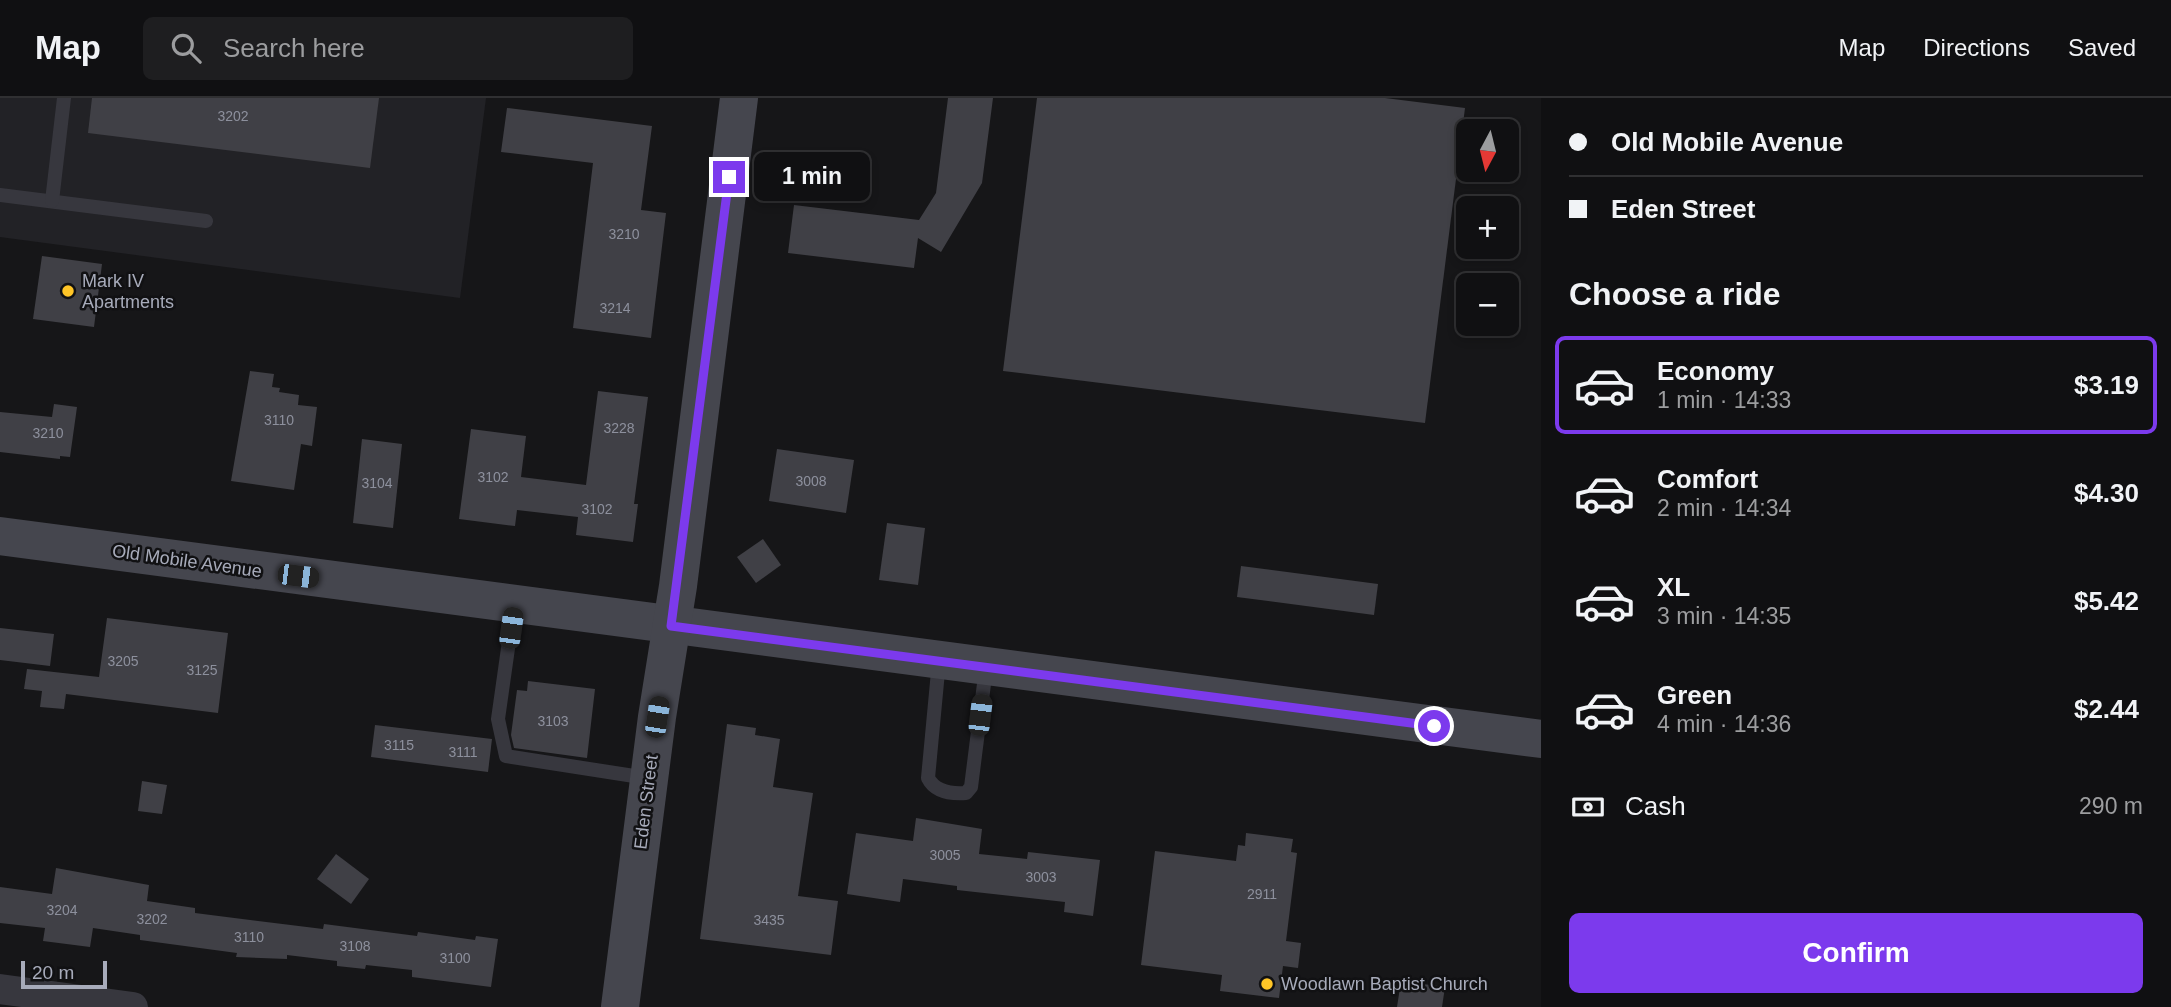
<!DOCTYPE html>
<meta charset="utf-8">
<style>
:root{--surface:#101012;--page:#1e1e20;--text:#f1f3f6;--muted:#9c9d9f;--line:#303032;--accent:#7c3aed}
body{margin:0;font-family:Helvetica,sans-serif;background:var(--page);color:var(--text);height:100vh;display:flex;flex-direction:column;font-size:26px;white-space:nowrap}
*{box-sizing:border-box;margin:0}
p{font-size:23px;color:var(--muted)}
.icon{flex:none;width:38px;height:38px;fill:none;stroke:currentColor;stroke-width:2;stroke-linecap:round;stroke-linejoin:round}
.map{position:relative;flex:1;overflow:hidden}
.details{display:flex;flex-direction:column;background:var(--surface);width:630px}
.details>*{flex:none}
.banner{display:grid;align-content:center;height:154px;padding:0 28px;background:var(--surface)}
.needle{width:46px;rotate:187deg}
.tools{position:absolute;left:1456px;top:21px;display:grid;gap:14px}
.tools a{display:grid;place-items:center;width:63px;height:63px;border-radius:10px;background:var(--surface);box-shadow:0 4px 10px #0003,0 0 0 2px var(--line);font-size:35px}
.scale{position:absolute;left:21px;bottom:18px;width:86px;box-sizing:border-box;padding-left:7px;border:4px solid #a7abba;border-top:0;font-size:19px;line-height:24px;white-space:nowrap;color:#a7abba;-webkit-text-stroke:5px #111113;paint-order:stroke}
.end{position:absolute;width:32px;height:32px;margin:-16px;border:9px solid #7c3aed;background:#fff;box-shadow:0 0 0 4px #fff}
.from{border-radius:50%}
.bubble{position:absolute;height:49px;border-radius:10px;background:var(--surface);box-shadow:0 4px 10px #0003,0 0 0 2px var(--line);font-size:23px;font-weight:700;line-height:49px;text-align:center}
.car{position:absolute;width:21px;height:42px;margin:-21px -10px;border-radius:9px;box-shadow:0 0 5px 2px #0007;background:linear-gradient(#222 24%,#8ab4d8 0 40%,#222 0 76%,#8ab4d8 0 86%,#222 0)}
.banner b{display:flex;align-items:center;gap:24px;height:66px;font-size:26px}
.banner b+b{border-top:2px solid var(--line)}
.banner i{width:18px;height:18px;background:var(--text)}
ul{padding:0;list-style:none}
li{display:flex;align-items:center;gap:21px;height:98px;margin:0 14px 10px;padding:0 14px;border:4px solid transparent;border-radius:10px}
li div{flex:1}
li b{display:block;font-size:26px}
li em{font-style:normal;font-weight:700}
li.selected{border-color:var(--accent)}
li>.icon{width:63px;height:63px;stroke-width:1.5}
h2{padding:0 28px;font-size:32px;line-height:84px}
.pay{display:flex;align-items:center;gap:18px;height:77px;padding:0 28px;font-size:26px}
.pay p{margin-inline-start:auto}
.action{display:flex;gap:14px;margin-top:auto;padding:14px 28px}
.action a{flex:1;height:80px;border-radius:10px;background:var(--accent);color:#fff;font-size:28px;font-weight:700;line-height:80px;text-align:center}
header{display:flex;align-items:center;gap:42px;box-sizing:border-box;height:98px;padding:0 35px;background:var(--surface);border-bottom:2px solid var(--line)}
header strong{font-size:33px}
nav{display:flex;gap:38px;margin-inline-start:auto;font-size:24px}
.search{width:490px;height:63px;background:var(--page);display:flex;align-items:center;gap:18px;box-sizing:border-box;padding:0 24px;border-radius:10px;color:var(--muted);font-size:26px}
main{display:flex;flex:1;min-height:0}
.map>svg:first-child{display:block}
.built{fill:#222226}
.building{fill:#404046}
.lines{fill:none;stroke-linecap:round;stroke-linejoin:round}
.lane{stroke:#37373e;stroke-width:14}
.street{stroke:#37373e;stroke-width:30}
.secondary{stroke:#45464e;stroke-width:38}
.route{stroke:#7c3aed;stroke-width:9}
.poi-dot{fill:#ffc527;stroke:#111113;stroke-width:2.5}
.labels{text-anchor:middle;stroke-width:5;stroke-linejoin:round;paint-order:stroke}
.number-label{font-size:14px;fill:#8d909d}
.poi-label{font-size:18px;fill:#a7abba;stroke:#111113;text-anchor:start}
.street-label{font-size:18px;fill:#a7abba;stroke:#111113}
</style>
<header>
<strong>Map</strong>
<div class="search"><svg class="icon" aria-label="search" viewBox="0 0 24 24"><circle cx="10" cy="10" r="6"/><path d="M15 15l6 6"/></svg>Search here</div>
<nav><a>Map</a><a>Directions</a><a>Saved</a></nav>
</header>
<main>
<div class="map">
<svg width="1541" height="909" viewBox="0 0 1541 909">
<rect width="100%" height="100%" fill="#161618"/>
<polygon class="built" points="0,0 486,0 460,200 0,139"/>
<g class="building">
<polygon points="92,0 379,0 370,70 88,35"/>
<polygon points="948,0 993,0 982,85 941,154 918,140 914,170 788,155 794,107 919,122 936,95"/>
<polygon points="1037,0 1385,0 1465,10 1425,325 1003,273"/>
<polygon points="507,10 652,28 641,112 666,115 651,240 573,230 593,65 501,54"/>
<polygon points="42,158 102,166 94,229 33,221"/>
<polygon points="250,273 274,276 272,289 280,290 279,294 299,297 298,307 317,309 312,348 301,346 294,392 231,383"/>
<polygon points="598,293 648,299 634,406 638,406 633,444 576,437 578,419 517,412 515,428 459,421 471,331 526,338 521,379 586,387"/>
<polygon points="54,306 77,309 70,359 60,358 60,361 0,354 0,314 52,319"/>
<polygon points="362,341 402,346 393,430 353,425"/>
<polygon points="777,351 854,362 846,415 769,403"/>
<polygon points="887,425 925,430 918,487 879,482"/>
<polygon points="763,441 781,467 756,485 737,459"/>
<polygon points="1241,468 1378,486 1374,517 1237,499"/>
<polygon points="107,520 228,535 218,615 66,596 64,611 40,609 42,593 24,591 27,571 99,579"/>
<polygon points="0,530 54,536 50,568 0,562"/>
<polygon points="528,583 595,591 587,660 514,650 511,637 517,592 527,593"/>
<polygon points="727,626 756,630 755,637 780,641 773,689 813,695 798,798 838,803 831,857 700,841"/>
<polygon points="375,627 492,641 488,674 371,659"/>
<polygon points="142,683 167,687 162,716 138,713"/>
<polygon points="916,720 982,731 979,756 1027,761 1028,754 1100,762 1093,818 1064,814 1065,804 957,792 957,788 903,781 900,804 847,796 856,735 913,743"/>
<polygon points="1246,735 1293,741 1291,754 1297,755 1286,843 1301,845 1298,870 1283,868 1279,900 1220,893 1222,877 1141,867 1155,753 1236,763 1238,747 1245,748"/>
<polygon points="336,756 369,781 351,806 317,781"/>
<polygon points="56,770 149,787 147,803 195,810 195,815 323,831 324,826 417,838 418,834 475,842 476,838 498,841 491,889 412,879 412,872 366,867 365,871 337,868 337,863 287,857 287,861 236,859 237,855 140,842 140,837 93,830 90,849 43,843 45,830 0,825 0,789 52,796"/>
<polygon points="1401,883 1445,889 1442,909 1397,909"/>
</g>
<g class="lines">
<g class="lane">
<polyline points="0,97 206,123"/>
<polyline points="52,103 64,0"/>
<polyline points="514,508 498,621 506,658 647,680"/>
<path d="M 939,563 L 928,680 C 935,694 951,696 966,695 L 971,689 L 986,570"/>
</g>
<polyline class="street" points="0,891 133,909"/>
<g class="secondary">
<polyline points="0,438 1541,641"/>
<polyline points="620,909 657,619 678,488 739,0"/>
</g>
</g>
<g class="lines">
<polyline class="route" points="729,79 671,528 1434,628"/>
</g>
<g class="poi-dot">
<circle cx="68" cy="193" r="7"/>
<circle cx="1267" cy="886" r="7"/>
</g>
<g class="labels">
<g class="number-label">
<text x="233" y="23">3202</text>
<text x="624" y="141">3210</text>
<text x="615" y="215">3214</text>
<text x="279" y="327">3110</text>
<text x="619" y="335">3228</text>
<text x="48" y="340">3210</text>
<text x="493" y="384">3102</text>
<text x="811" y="388">3008</text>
<text x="377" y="390">3104</text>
<text x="597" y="416">3102</text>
<text x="123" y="568">3205</text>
<text x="202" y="577">3125</text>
<text x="553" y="628">3103</text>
<text x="399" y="652">3115</text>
<text x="463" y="659">3111</text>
<text x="945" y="762">3005</text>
<text x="1041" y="784">3003</text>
<text x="1262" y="801">2911</text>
<text x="62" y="817">3204</text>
<text x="152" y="826">3202</text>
<text x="769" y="827">3435</text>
<text x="249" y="844">3110</text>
<text x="355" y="853">3108</text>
<text x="455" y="865">3100</text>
</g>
<g class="poi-label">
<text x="82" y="189">Mark IV<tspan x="82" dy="21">Apartments</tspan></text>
<text x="1281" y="892">Woodlawn Baptist Church</text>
</g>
<g class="street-label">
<text transform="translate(187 463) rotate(8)" y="6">Old Mobile Avenue</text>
<text transform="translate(646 704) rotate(-83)" y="6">Eden Street</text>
</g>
</g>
</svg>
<div class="tools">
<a><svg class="needle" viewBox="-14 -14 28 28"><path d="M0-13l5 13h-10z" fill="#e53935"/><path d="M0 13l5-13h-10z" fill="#9c9d9f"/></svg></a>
<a>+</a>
<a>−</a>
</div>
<div class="scale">20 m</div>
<i class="end from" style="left:1434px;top:628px"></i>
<i class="end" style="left:729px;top:79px"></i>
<div class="bubble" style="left:754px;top:54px;width:116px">1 min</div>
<i class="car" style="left:298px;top:478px;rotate:97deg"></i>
<i class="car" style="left:511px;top:530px;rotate:8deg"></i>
<i class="car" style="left:980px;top:617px;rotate:7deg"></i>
<i class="car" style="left:657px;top:619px;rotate:9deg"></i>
</div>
<section class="details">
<div class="banner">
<b><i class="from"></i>Old Mobile Avenue</b>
<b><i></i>Eden Street</b>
</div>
<h2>Choose a ride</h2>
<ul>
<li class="selected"><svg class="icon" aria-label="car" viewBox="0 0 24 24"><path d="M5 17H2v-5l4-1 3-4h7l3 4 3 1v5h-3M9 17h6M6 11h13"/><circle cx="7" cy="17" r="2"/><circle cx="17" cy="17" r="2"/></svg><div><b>Economy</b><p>1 min · 14:33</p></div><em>$3.19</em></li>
<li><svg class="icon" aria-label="car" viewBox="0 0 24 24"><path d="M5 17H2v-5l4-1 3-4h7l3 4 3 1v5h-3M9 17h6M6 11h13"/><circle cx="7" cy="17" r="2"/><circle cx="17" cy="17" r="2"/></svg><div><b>Comfort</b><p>2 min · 14:34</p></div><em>$4.30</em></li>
<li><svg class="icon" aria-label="car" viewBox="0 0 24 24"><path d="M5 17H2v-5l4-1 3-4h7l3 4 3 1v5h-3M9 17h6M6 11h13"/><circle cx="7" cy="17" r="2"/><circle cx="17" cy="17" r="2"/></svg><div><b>XL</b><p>3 min · 14:35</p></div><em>$5.42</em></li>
<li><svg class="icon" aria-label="car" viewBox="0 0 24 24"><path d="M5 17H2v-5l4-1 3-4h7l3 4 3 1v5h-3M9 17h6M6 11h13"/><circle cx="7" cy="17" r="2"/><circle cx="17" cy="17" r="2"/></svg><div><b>Green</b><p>4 min · 14:36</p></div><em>$2.44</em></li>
</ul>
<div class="pay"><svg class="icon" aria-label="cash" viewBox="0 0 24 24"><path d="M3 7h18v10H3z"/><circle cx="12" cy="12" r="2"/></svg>Cash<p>290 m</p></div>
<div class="action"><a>Confirm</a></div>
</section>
</main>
